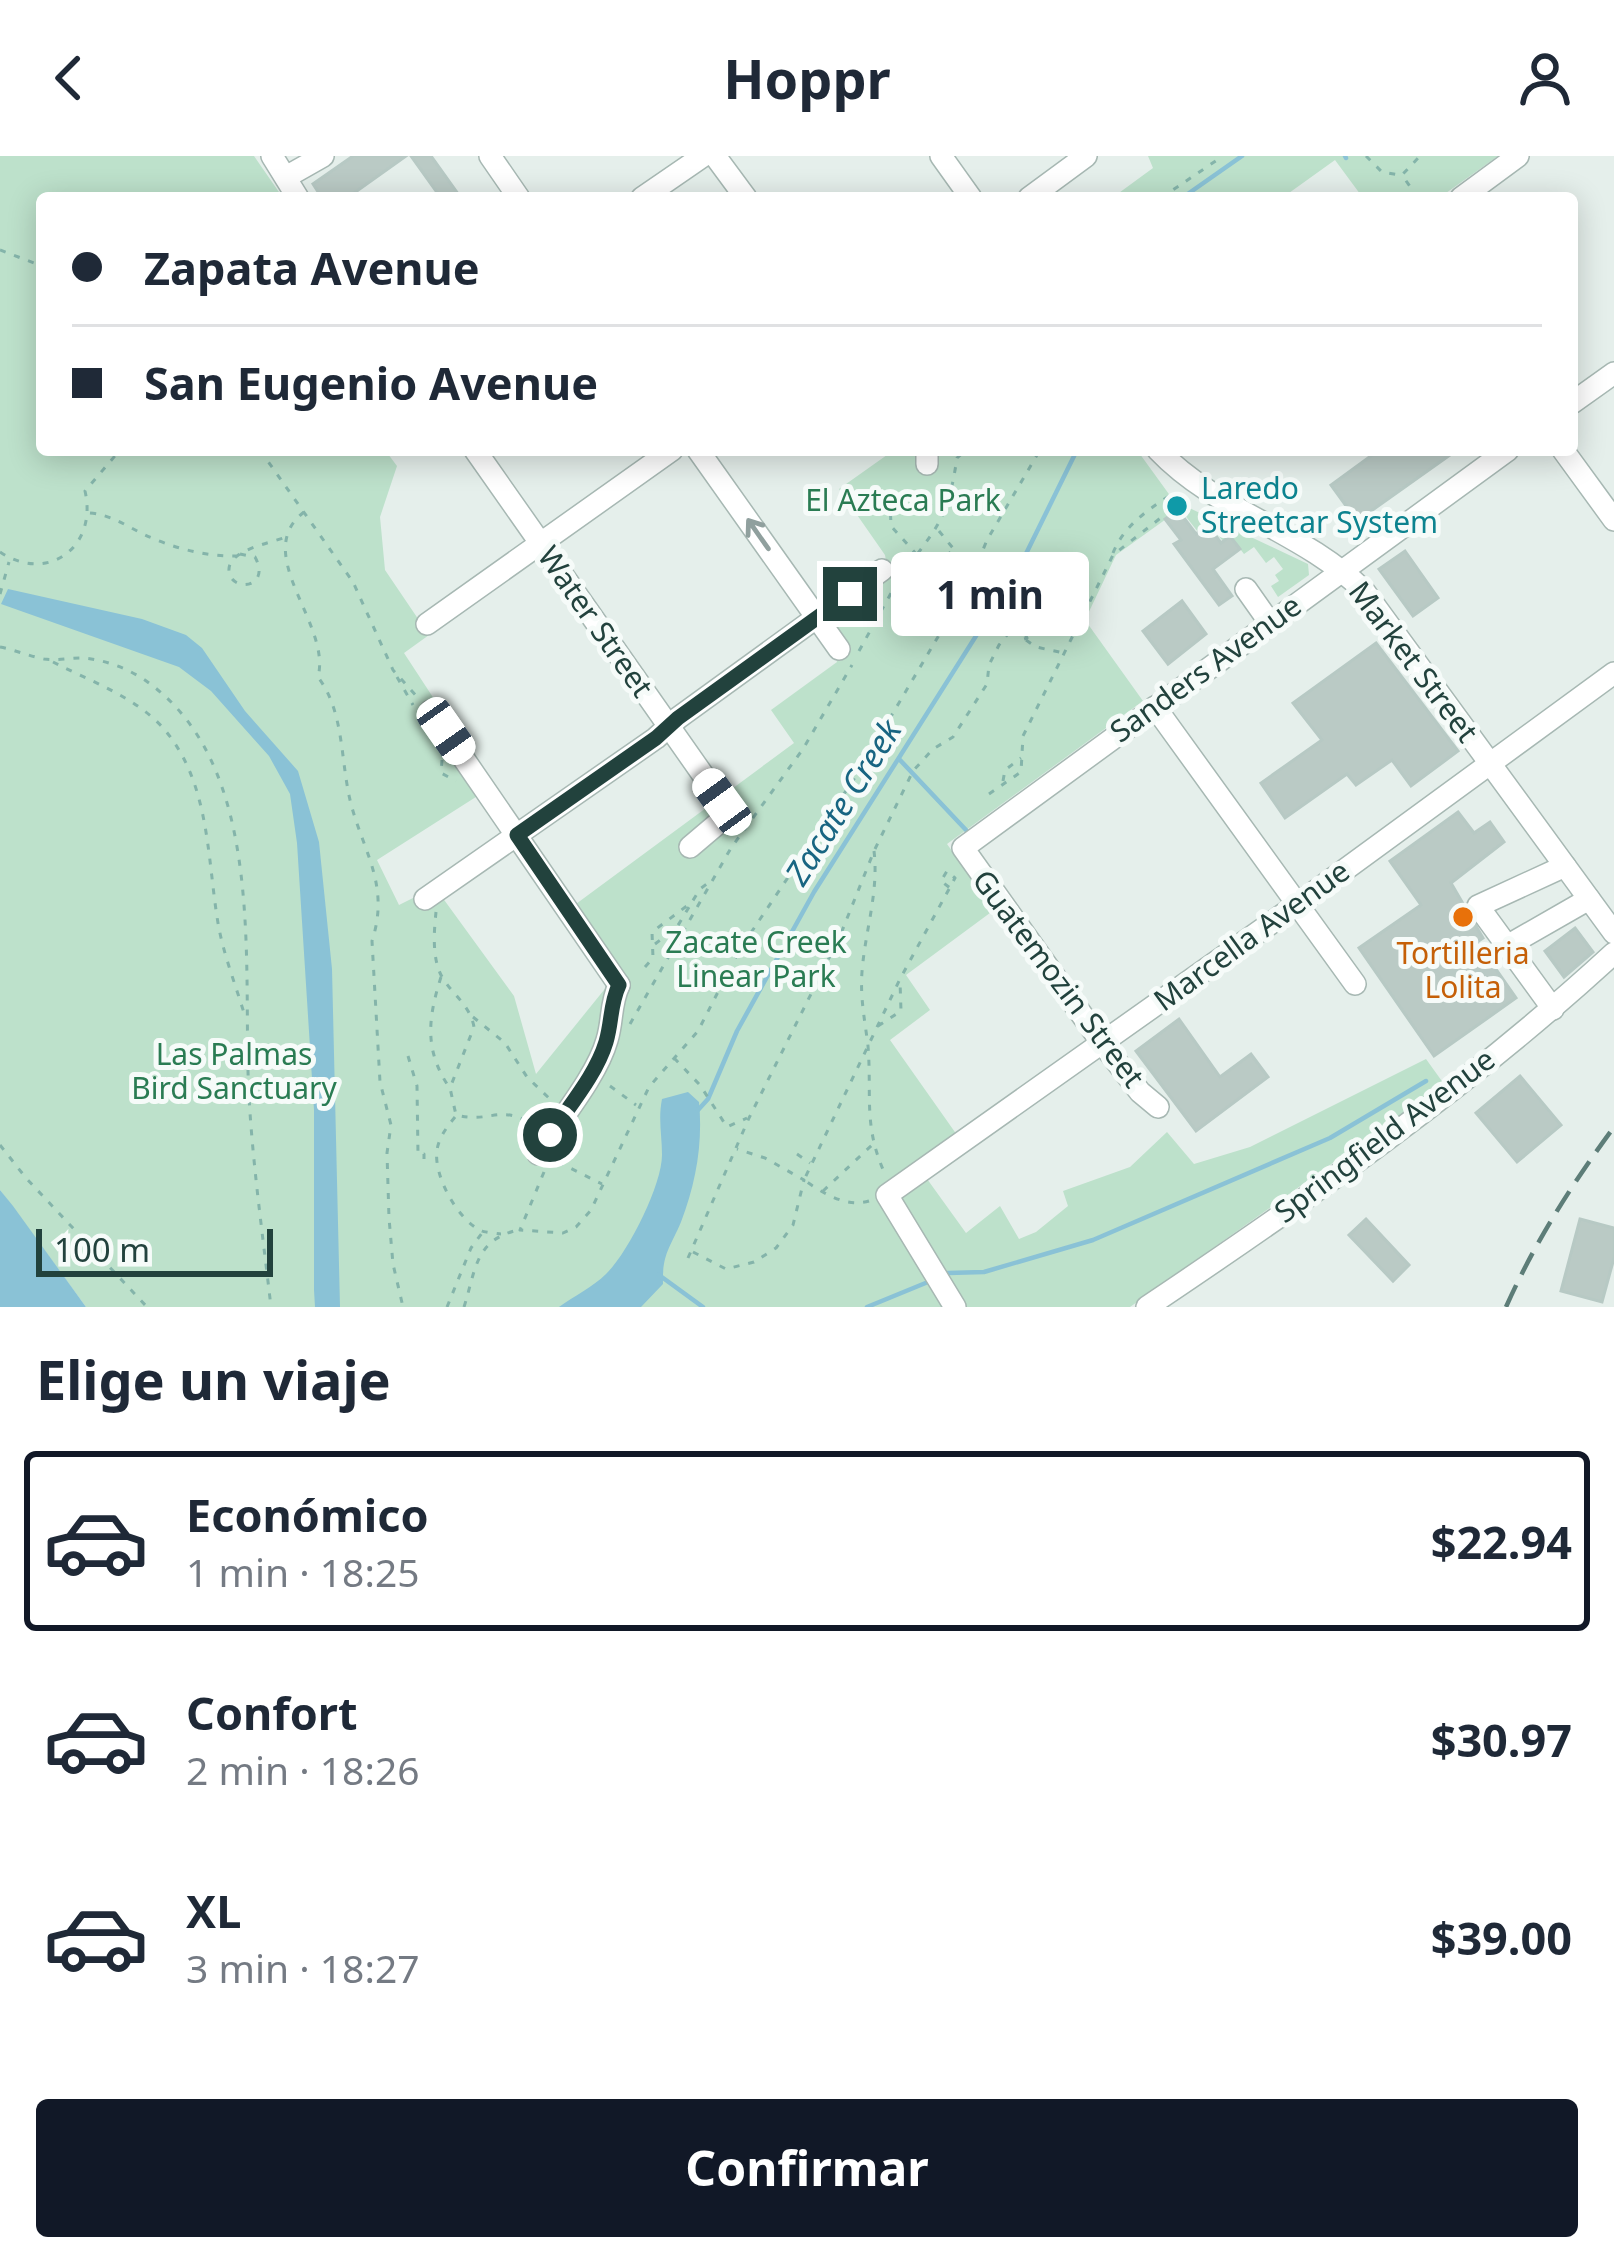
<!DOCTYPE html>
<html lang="es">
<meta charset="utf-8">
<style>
:root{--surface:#fff;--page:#f2f2f3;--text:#1f2937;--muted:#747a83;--line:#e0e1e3;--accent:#111827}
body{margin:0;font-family:"Noto Sans",sans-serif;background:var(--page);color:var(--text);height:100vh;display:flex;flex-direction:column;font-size:45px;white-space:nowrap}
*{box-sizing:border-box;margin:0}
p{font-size:39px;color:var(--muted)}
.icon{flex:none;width:66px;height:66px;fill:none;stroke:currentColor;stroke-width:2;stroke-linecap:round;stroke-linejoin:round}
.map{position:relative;height:1151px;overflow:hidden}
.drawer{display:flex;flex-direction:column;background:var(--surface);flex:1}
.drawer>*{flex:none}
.banner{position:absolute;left:36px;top:36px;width:1542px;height:264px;border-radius:12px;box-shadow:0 6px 30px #0003;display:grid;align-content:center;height:264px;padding:0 36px;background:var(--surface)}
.scale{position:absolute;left:36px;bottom:30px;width:237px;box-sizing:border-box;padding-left:12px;border:6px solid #22423d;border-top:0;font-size:33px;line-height:42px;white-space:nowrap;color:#22423d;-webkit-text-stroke:9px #f6fbf9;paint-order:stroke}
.end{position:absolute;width:54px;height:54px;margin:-27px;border:15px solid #22423d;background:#fff;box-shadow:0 0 0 6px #fff}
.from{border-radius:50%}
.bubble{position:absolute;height:84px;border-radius:12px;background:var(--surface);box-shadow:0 6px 30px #0003;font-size:39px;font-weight:700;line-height:84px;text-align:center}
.car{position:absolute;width:36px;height:72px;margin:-36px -18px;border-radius:15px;box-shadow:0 0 9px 3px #0007;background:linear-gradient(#fff 24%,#345 0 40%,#fff 0 76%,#345 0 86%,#fff 0)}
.banner b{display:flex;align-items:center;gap:42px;height:114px;font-size:45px}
.banner b+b{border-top:3px solid var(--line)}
.banner i{width:30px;height:30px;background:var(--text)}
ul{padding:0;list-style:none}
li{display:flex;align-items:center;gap:36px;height:180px;margin:0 24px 18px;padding:0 12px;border:6px solid transparent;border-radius:12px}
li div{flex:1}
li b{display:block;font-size:45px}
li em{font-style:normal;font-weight:700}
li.on{border-color:var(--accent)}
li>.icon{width:108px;height:108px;stroke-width:1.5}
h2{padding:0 36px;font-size:54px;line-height:144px}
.cta{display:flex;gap:24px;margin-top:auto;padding:24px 36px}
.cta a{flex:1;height:138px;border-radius:12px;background:var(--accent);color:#fff;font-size:48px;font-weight:700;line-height:138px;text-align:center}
header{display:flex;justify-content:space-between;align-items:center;height:156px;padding:0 36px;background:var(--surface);font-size:54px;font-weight:700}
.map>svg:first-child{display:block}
.green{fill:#bde1cb}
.water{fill:#8ac2d6}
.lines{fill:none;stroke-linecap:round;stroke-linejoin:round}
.stream{stroke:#8ac2d6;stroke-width:4.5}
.building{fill:#bacac5;stroke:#b7c9c4;stroke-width:3}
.minor-casing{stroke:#a7b8b3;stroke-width:24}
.path{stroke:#84b4aa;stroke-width:3;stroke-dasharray:6 9;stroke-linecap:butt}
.minor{stroke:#fff;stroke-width:21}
.rail{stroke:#5d7d78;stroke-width:4.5;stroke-dasharray:24 12;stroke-linecap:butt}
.oneway{stroke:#90a09e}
.route{stroke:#22423d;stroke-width:15}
.culture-dot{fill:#0f9aa8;stroke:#f6fbf9;stroke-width:4.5}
.food-dot{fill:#e8710a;stroke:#f6fbf9;stroke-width:4.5}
.labels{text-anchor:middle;stroke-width:10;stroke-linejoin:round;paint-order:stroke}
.culture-label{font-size:30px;fill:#0d838f;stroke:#f6fbf9;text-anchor:start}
.park-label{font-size:30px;fill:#2a7c53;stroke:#f6fbf9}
.street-label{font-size:30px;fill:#22423d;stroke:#f6fbf9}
.food-label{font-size:30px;fill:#c56008;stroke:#f6fbf9}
.water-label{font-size:33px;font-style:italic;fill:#186582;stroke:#f6fbf9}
</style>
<header><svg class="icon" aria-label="back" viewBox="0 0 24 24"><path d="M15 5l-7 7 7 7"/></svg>Hoppr<svg class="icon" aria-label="person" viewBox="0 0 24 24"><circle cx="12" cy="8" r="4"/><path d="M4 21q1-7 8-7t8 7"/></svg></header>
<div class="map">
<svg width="1614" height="1151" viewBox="0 0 1614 1151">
<rect width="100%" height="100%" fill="#e5efeb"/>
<g class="green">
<polygon points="0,0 254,0 281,39 277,42 42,42 42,294 385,294 397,310 380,361 385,414 429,479 404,497 438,549 479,639 377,704 399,749 417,740 442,741 514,840 536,918 608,829 561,759 794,587 771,554 837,506 825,464 888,416 885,399 839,333 894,294 1137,294 1179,352 1183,349 1308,408 1309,419 1278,441 1271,430 1279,425 1275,419 1283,413 1274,401 1266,407 1254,391 1244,398 1230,380 1223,385 1208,369 1198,376 1180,353 1116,399 1085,464 1143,545 947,688 994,754 906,819 930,854 890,884 957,979 917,1009 966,1077 1000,1050 1019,1083 1036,1076 1068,1050 1063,1035 1130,1011 1167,976 1194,1008 1250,991 1426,903 1444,928 1130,1151 86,1151 0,1034"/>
<polygon points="1148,0 1498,0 1439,42 1363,42 1335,4 1282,42 1112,42 1153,12"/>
</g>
<g class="water">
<polygon points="8,433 142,463 186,479 202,492 245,555 298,615 319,686 332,813 340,1151 315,1151 314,1134 314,954 297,687 290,638 269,600 211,535 179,511 1,448"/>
<path d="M 688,936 L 699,946 C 703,987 696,1027 681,1066 C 670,1092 662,1098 663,1128 L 641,1151 L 559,1151 C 574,1140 593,1131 606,1118 C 628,1097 662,1029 662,999 C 662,979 658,963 662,943 Z"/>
<polygon points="0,1034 13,1050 86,1151 0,1151"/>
</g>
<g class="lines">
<g class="stream">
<polyline points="1345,0 1346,2"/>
<polyline points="1182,42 1242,0"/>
<polyline points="900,604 966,674"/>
<polyline points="698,954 708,943 737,875 814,736 1019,412 1077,294"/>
<polyline points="948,1117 984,1116 1093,1084 1330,982 1426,925"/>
<polyline points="659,1119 703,1151"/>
<polyline points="867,1151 928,1126"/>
</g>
</g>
<g class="building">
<polygon points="353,0 406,0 347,42 322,42 313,28"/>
<polygon points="411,0 431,0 461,42 441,42"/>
<polygon points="1379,294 1457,294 1357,365 1331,329"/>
<polygon points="1178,354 1196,378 1208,369 1221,387 1230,380 1240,393 1213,413 1232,440 1219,449 1174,388 1181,384 1165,363"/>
<polygon points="1405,395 1438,442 1413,460 1379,413"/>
<polygon points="1182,445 1206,478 1168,508 1143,475"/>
<polygon points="1376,487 1458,595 1411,630 1392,604 1356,629 1347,618 1285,662 1261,627 1322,584 1293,547"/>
<polygon points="1458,656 1474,677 1490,666 1504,686 1451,727 1483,782 1477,786 1516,842 1434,900 1359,792 1421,749 1390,705"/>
<polygon points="1575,772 1593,796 1564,821 1545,795"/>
<polygon points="1179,863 1220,921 1251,898 1268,921 1196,975 1136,895"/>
<polygon points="1520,920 1561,969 1517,1006 1476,957"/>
<polygon points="1366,1063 1409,1109 1393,1125 1349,1079"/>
<polygon points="1580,1063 1614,1072 1614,1102 1602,1146 1561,1135"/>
</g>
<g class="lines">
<g class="minor-casing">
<g id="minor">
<polyline points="272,0 298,42"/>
<polyline points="490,0 519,42"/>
<polyline points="715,0 746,42"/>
<polyline points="941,0 971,42"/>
<polyline points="286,21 323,0"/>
<polyline points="642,42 703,0"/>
<polyline points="1029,42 1086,0"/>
<polyline points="1461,42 1518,0"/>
<polyline points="1572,247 1614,217"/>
<polyline points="475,294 722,646 723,663 690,691"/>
<polyline points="698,294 839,493"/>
<path d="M 1158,294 C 1217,356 1304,375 1364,435 L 1614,777"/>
<polyline points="1563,294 1614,364"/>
<polyline points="927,308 927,294"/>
<polyline points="1246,433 1270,467"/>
<polyline points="427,468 672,294"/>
<polyline points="1155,551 1355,828"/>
<polyline points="431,555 619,829"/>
<polyline points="425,743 656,582 678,562 882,414"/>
<polyline points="1507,790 1589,743"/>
<polyline points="1553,853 1478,750 1565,710"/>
<polyline points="1158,951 1140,936 1102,887 963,692 1508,294"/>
<path d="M 538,998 C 559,965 597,920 607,884 C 613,865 610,848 619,829"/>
<polyline points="955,1151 887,1039 1298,748 1614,517"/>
<path d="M 1147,1151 C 1308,1043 1471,929 1614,797"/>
</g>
</g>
<g class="path">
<polyline points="1366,0 1382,16 1399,19"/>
<polyline points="1161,42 1223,0"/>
<polyline points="1418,42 1402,19 1420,0"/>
<polyline points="0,94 42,110"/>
<polyline points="260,294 353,426 393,514 420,544"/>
<path d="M 304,356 C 250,398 332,468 318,521 C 345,557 340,605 351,648 C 364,697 390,730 372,785 L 380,926 L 391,969 L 387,997 L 389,1062 L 393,1108 L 403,1151"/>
<path d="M 90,357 C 111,359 125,369 143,378 C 170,391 206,401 236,400"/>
<polyline points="939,375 974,418"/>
<path d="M 0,396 C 48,428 98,391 85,335 L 120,294"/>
<path d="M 1113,397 C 1124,370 1145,356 1169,340 L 1172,344"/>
<path d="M 240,398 L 255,401 C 272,432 231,437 229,415 C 227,394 271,387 286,381"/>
<polyline points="917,399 891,370 890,346 897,339 911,337 944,357"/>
<polyline points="907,415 957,440"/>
<path d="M 900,422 C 937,369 947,368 957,302 L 966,294"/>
<polyline points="928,424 952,394"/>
<polyline points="969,431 1023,474 1027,482 1024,483"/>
<polyline points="948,436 967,412"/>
<polyline points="0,438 9,406"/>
<polyline points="997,470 1008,480"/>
<polyline points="1026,484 1036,491 1064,497"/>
<path d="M 0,491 C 15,494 29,500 44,503 C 56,505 69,502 81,502 C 104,503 130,513 149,527 C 268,614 242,812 249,941 C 253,1011 263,1081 271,1151"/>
<polyline points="859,495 895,430"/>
<path d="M 53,506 C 90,525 136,541 164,573 C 210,627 207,701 218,767 C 223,797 235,827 244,857"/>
<polyline points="397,521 413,549"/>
<polyline points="442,604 441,617 456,625"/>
<polyline points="1003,625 1005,614 1021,602"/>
<polyline points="989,638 1021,616 1023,580 1113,399 1176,350 1174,347 1178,343"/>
<path d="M 874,695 C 879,736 865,775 862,816 C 860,842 865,865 868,890 C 872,940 863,970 885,1018"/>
<path d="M 436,756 C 434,775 432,801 441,819 C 451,838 470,848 474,871 L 450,932 L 456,959 C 491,968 499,947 534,969"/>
<polyline points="655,788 677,771 689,751"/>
<polyline points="645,811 653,802 652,776 692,746 700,733 712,724"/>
<path d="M 441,821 C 428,862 424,894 449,931"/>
<polyline points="473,861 505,887 527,921 552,945"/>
<polyline points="630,868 731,692 803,593 852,509"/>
<polyline points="878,870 901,855 900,825"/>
<polyline points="408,900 417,930 418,998 424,998 424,1003"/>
<polyline points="674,902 700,929 727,971 747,962"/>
<polyline points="610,930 636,949"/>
<path d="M 455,961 C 447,971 439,981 437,994 C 433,1019 458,1065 482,1075 C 484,1076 499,1078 501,1078"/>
<polyline points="0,989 26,1022 147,1151"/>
<polyline points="797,998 810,1007"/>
<polyline points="558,1006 602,1028"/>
<polyline points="544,1016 520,1074 563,1077 576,1071 591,1054 649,931 698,875 740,793 854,623 968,430 987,384 1040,294"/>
<polyline points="823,1035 872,989"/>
<path d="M 869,1045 C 846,1052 823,1037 804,1024 L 900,823 L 955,722 L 947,715 L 941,725 L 950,732"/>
<polyline points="693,1096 726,1113 754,1106 776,1092 793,1069 804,1024 765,1002 737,993"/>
<polyline points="688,1102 749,962 840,780 874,695 913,615 933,593 953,581 987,528 989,509 999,489 1016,468"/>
<polyline points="447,1151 471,1092 482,1077"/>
<path d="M 464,1151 C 476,1113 475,1084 518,1074"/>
</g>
<use href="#minor" class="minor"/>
<path class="rail" d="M 1506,1151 C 1535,1086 1572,1028 1614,971"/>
</g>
<defs><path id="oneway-shaft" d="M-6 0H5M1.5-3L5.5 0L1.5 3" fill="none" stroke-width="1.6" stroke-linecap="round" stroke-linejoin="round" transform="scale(3)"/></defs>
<use class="oneway" href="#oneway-shaft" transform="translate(758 378) rotate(-125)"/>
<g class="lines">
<path class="route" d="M 550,979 C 569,950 596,919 606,886 C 612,866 610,848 619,829 L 517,679 L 656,582 L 678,562 L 850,438"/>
</g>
<circle class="culture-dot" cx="1177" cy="350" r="12"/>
<circle class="food-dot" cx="1463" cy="761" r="12"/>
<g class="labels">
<g class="culture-label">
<text x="1201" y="343">Laredo<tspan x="1201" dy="34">Streetcar System</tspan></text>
</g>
<g class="park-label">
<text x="903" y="355">El Azteca Park</text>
<text x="756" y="797">Zacate Creek<tspan x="756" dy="34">Linear Park</tspan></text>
<text x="234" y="909">Las Palmas<tspan x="234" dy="34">Bird Sanctuary</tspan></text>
</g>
<g class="street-label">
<text transform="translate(595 466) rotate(55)" y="10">Water Street</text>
<text transform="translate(1413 506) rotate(53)" y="10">Market Street</text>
<text transform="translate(1206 513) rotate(-36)" y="10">Sanders Avenue</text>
<text transform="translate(1252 780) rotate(-36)" y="10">Marcella Avenue</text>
<text transform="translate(1058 823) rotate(53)" y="10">Guatemozin Street</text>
<text transform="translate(1385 980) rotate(-37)" y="10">Springfield Avenue</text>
</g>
<g class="food-label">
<text x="1463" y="808">Tortilleria<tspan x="1463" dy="34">Lolita</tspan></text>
</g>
<g class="water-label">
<text transform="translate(843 646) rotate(-58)" y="12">Zacate Creek</text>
</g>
</g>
</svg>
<div class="scale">100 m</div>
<i class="end from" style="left:550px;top:979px"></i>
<i class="end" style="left:850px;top:438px"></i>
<div class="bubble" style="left:891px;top:396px;width:198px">1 min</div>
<i class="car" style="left:446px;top:575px;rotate:145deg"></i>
<i class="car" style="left:722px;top:646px;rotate:324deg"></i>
<div class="banner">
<b><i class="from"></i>Zapata Avenue</b>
<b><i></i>San Eugenio Avenue</b>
</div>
</div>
<section class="drawer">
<h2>Elige un viaje</h2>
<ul>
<li class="on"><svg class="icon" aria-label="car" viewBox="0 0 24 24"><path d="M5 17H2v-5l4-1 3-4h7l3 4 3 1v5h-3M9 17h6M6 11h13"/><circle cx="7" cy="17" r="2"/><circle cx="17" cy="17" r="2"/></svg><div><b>Económico</b><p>1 min · 18:25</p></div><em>$22.94</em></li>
<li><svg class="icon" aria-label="car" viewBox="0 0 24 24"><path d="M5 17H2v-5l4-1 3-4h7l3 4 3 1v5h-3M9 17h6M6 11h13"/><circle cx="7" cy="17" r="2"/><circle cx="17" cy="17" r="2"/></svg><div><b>Confort</b><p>2 min · 18:26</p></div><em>$30.97</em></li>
<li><svg class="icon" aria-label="car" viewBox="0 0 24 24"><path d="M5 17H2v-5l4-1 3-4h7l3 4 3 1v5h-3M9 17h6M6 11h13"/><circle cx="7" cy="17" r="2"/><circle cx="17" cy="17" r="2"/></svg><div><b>XL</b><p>3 min · 18:27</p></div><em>$39.00</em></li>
</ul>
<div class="cta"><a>Confirmar</a></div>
</section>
